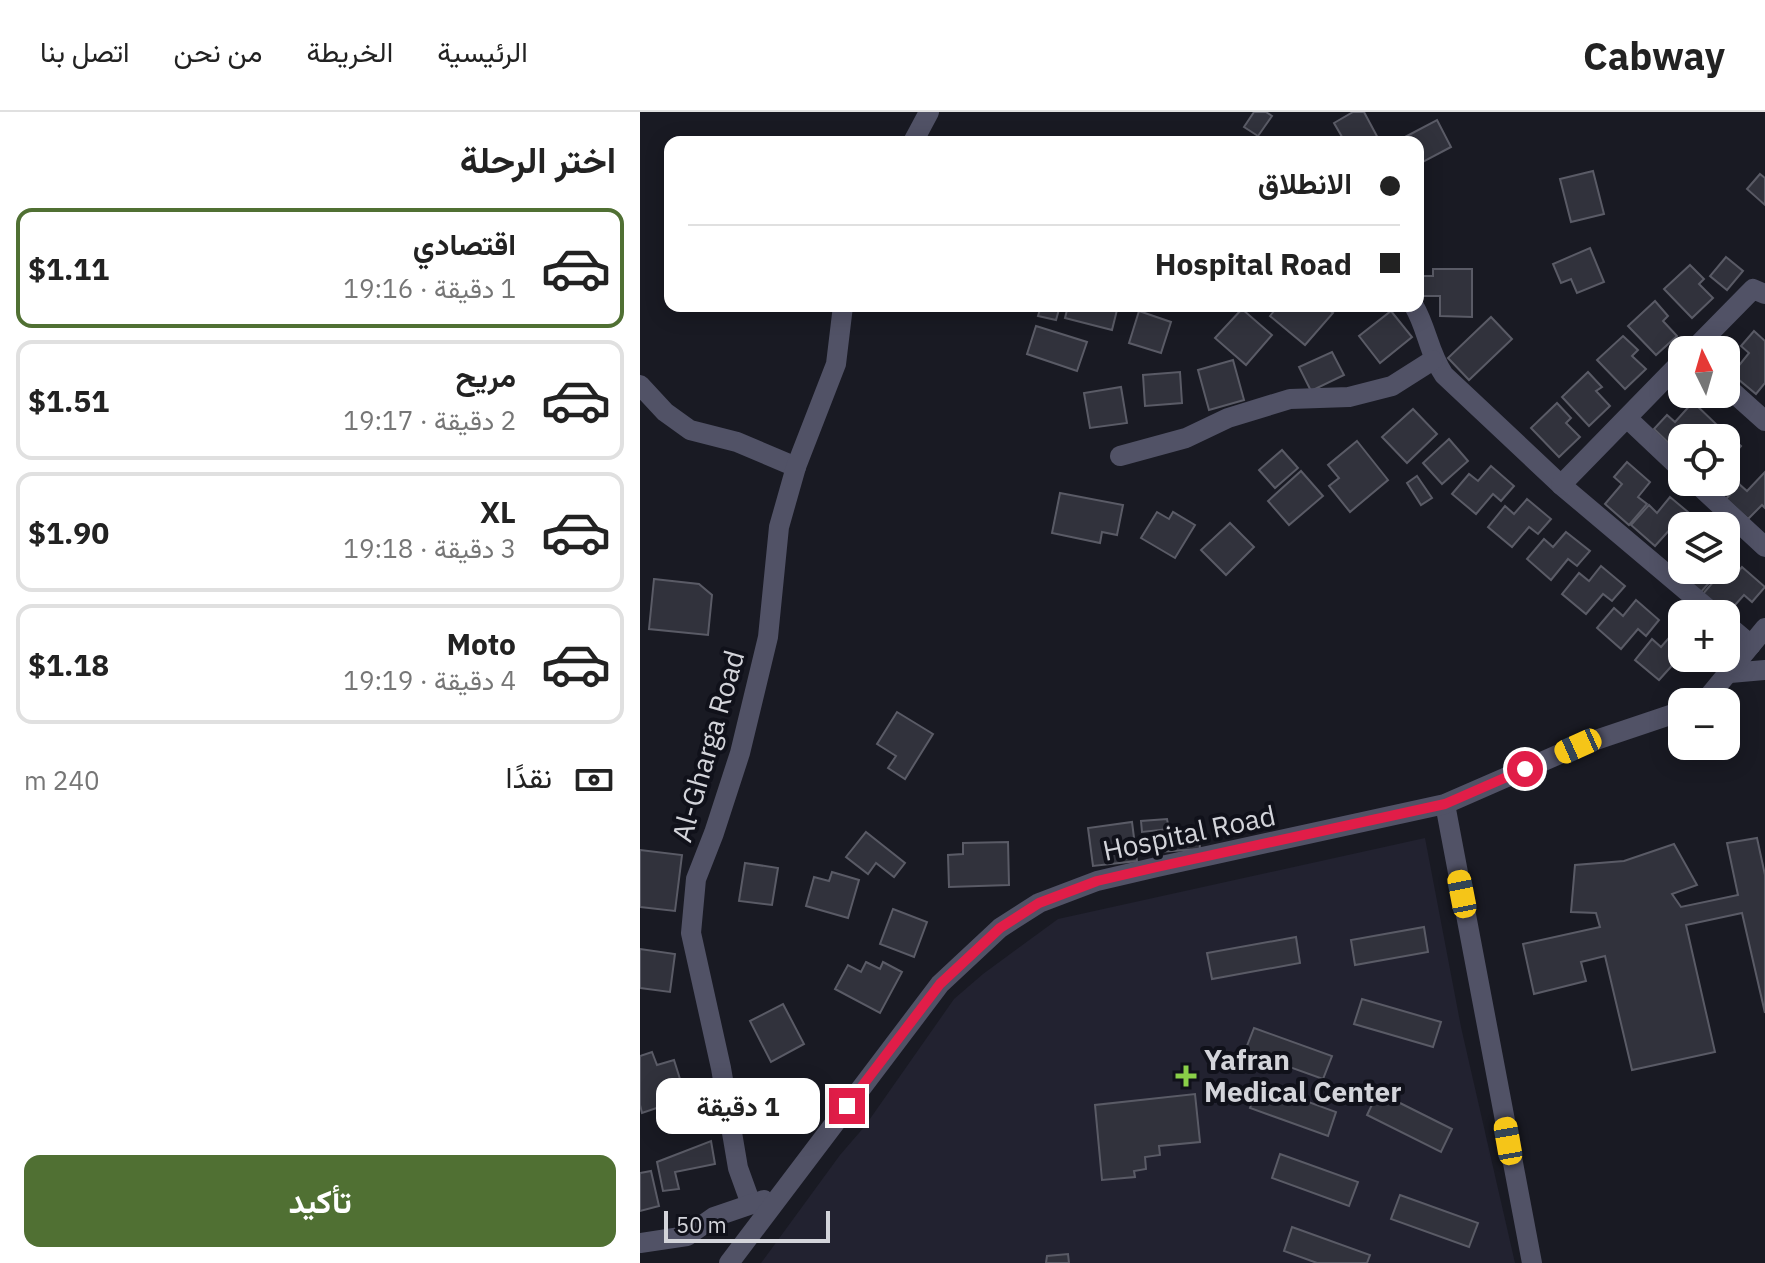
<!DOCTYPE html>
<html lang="ar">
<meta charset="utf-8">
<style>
:root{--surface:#fff;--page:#f2f2f2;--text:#222;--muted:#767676;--line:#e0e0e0;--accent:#507033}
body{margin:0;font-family:"IBM Plex Sans",Vazirmatn,sans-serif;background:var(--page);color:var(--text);direction:rtl;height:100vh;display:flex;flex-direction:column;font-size:30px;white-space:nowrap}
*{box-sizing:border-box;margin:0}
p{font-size:26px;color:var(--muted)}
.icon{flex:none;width:44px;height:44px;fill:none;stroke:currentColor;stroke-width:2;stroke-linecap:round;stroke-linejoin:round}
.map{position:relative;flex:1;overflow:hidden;direction:ltr}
.drawer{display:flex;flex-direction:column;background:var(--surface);width:640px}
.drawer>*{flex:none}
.top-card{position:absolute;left:24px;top:24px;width:760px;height:176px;border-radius:16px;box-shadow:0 4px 20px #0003;direction:rtl;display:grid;align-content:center;height:176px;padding:0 24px;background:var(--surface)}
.needle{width:52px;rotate:355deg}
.tools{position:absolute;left:1028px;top:224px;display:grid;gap:16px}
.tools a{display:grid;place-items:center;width:72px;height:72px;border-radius:16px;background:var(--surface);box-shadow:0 4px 20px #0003;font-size:40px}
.scale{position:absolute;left:24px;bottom:20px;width:166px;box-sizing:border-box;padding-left:8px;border:4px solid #d3d4da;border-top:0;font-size:22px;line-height:28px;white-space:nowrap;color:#d3d4da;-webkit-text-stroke:6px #10111a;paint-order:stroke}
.end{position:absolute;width:36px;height:36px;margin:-18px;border:10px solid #e11d48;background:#fff;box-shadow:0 0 0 4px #fff}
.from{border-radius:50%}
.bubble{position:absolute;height:56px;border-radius:16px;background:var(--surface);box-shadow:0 4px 20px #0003;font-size:26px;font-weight:700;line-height:56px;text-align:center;direction:rtl}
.car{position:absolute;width:24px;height:48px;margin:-24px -12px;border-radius:10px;box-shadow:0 0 6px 2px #0007;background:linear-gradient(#f5c518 24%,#345 0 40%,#f5c518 0 76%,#345 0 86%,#f5c518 0)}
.top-card b{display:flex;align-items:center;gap:28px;height:76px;font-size:30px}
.top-card b+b{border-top:2px solid var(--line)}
.top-card i{width:20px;height:20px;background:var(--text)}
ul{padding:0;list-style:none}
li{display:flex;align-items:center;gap:24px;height:120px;margin:0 16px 12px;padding:0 8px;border:4px solid var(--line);border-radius:16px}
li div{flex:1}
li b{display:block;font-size:30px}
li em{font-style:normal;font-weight:700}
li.active{border-color:var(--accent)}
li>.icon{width:72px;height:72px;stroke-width:1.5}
h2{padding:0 24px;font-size:36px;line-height:96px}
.pay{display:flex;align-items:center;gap:20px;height:88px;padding:0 24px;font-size:30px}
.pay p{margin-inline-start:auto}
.primary-button{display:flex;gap:16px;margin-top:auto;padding:16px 24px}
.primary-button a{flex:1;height:92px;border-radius:16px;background:var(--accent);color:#fff;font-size:32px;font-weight:700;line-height:92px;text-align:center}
header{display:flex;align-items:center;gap:48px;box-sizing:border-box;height:112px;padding:0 40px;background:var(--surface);border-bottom:2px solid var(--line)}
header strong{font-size:38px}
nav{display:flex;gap:44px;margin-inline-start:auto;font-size:28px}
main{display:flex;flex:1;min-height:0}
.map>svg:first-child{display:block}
.built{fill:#222230}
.building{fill:#31323c;stroke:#5a5b66;stroke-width:2}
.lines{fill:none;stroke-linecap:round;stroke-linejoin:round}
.street{stroke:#515266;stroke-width:20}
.route{stroke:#e11d48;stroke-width:10}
.poi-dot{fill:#89cf48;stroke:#10111a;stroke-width:3}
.labels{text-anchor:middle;stroke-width:8;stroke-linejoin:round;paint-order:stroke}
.street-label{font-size:28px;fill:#d3d4da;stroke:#10111a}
.poi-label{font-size:28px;font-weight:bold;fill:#d3d4da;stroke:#10111a;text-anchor:start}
</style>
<header>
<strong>Cabway</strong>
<nav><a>الرئيسية</a><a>الخريطة</a><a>من نحن</a><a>اتصل بنا</a></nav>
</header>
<main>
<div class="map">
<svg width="1125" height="1151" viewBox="0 0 1125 1151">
<rect width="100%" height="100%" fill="#191a23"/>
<polygon class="built" points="785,726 821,915 875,1151 121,1151 200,1043 225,1014 314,887 343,862 418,807"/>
<g class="building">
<polygon points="614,0 626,0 632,4 618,24 604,15"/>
<polygon points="713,0 724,0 739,28 734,30 705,30 694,11"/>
<polygon points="797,8 811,35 779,52 778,30 768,30 765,25"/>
<polygon points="953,59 964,102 931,110 920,67"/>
<polygon points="1120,62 1125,66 1125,93 1107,77"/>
<polygon points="950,136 964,170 937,181 931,167 921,171 913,152"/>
<polygon points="1086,145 1103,159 1087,178 1070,164"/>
<polygon points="1050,153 1064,167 1059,172 1073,186 1052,206 1024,177"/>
<polygon points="793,157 832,157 832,205 800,204 800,184 779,184 779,164 793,164"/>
<polygon points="1015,189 1028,204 1023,209 1037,224 1016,243 988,214"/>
<polygon points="401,194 420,194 416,208 398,204"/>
<polygon points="428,194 478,194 472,218 425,206"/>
<polygon points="638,194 684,194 693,201 665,233 630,204"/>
<polygon points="602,197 632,223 606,253 575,226"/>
<polygon points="499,199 531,210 521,241 489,231"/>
<polygon points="751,199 772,225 740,251 719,224"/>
<polygon points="851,205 872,227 829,268 808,246"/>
<polygon points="396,214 447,230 437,259 387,242"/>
<polygon points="1114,219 1125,229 1125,271 1116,282 1092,262 1109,241 1101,234"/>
<polygon points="983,224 998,238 992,244 1006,257 985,277 957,248"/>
<polygon points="692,240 704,263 671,279 659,255"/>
<polygon points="593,248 604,288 569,298 558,258"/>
<polygon points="540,260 542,291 505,294 503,263"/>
<polygon points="948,260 962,275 956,279 970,294 949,314 922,285"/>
<polygon points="481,275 487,311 450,316 444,281"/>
<polygon points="1053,290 1076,312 1063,326 1050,323 1042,326 1042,332 1036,338 1014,317 1027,303 1035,310"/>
<polygon points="917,291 931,306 926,311 940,325 919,345 891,316"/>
<polygon points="773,297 797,322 767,351 742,325"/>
<polygon points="1078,313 1101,334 1086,351 1086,326 1066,326"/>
<polygon points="809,327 828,349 802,372 783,351"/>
<polygon points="717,329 748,368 710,400 689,374 699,366 688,353"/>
<polygon points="642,338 658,356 635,376 619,358"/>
<polygon points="987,350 1010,370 998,385 1007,392 989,413 965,392 982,372 974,365"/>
<polygon points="851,354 874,374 861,389 853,382 836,402 812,382 829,362 838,369"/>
<polygon points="661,359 683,384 649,413 628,389"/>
<polygon points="1125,360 1125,396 1122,393 1108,407 1086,387 1099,372 1107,379"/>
<polygon points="777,364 792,386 781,393 767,371"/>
<polygon points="420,381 483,393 477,423 462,420 460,431 412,421"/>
<polygon points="1030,385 1054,405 1046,414 1042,414 1041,421 1033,414 1015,434 991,413 1009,393 1017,401"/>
<polygon points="887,387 911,407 898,422 889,415 872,435 848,415 865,394 874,402"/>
<polygon points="517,400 529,407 533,400 555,413 535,446 501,426"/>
<polygon points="590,411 614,435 586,463 561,438"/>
<polygon points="926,420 950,439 937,454 928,447 911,468 887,447 904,427 913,435"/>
<polygon points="961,454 985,474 972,489 963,482 946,502 922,482 939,461 949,469"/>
<polygon points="1042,454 1042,458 1074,458 1078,461 1060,481 1036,461"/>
<polygon points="1102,455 1125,475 1112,490 1104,483 1086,503 1062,483 1080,462 1089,470"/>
<polygon points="14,467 59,472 72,483 68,523 9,517"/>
<polygon points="996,488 1019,508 1006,524 998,517 981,537 957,516 974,496 983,504"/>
<polygon points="1034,520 1042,526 1042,546 1052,546 1045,555 1037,548 1019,568 995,548 1012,527 1021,535"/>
<polygon points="257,600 293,622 265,667 248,656 256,644 237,632"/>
<polygon points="527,707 529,717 502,720 501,709"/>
<polygon points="492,710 497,749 453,754 448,716"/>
<polygon points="226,720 265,751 254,765 236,751 228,762 206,745"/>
<polygon points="559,725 560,737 505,741 504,729"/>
<polygon points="1117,726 1125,763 1125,901 1102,801 1046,813 1075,940 992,958 965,844 941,850 946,869 894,882 883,832 960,815 956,801 931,800 935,753 984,749 1034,732 1057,773 1032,782 1041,795 1098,783 1087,731"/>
<polygon points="368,730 369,773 309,775 308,743 323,742 323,731"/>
<polygon points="0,738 42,743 35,799 0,795"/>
<polygon points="105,751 138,756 132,793 99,789"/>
<polygon points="192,760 219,768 208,806 166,794 174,765 189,769"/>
<polygon points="253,797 287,810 274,845 240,832"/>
<polygon points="784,815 788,840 715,853 711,828"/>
<polygon points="656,825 660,851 572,867 567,841"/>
<polygon points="0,837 35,842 30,880 0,876"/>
<polygon points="226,850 240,857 243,850 262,860 240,901 195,877 208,853 221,860"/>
<polygon points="722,887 801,910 793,935 714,912"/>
<polygon points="143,892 164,932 131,950 110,909"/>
<polygon points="614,916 692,944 683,967 605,939"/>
<polygon points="12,940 17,953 34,948 46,986 2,1001 0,993 0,944"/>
<polygon points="619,972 696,1000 688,1024 610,996"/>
<polygon points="738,980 812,1017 801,1040 727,1003"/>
<polygon points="555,982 560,1030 519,1034 520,1043 505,1045 506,1057 494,1059 495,1065 462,1068 455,993"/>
<polygon points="71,1029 75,1052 35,1060 39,1077 23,1079 17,1050"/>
<polygon points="640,1042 718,1070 709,1094 632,1066"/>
<polygon points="11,1059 19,1094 0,1099 0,1061"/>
<polygon points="760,1083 838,1111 829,1135 751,1107"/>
<polygon points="652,1115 730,1143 727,1151 677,1151 644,1139"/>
<polygon points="428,1142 429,1151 406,1151 407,1144"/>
</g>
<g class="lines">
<g class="street">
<polyline points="273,30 289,0"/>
<path d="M 774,194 C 787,216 789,242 804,263 L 921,373 L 1074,502"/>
<polyline points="1053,238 1113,177 1125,182"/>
<polyline points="0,273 25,300 50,318 97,330 156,355"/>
<polyline points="1086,274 1125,309"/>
<polyline points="987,306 1042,358"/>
<polyline points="480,344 546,326 588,306 650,287 709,285 752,274 793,248"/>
<polyline points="1055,370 1125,435"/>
<polyline points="921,373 1042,249"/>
<polyline points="1086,512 1111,533"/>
<polyline points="1090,561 1125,558"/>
<polyline points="1058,590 1069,584 1125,516"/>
<polyline points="805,692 892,1151"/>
<polyline points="111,1092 98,1056 81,956 51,821 56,767 74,721 100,641 128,525 139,415 156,355 196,252 203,194"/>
<polyline points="0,1131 47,1124 74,1105 124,1088"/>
<polyline points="89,1151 300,872 360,816 399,791 457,769 517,755 805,692 938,634 1042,599"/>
</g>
</g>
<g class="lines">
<polyline class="route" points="207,994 300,872 360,816 399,791 457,769 517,755 805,692 885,657"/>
</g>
<path class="poi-dot" d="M542 952h8v8h8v8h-8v8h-8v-8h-8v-8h8z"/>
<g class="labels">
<g class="street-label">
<text transform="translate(68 634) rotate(-74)" y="10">Al-Gharga Road</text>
<text transform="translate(549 721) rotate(-12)" y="10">Hospital Road</text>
</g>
<g class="poi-label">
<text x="564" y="958">Yafran<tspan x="564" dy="32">Medical Center</tspan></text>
</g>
</g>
</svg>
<div class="tools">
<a><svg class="needle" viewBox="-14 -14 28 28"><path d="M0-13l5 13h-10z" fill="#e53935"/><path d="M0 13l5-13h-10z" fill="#767676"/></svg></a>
<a><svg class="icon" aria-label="locate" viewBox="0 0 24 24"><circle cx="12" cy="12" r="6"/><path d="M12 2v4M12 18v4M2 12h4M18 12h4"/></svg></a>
<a><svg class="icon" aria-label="layers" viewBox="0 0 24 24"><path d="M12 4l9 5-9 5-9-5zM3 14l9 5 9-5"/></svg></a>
<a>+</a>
<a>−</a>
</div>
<div class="scale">50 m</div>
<i class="end from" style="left:885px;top:657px"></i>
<i class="end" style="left:207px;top:994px"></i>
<div class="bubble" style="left:16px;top:966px;width:164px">1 دقيقة</div>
<i class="car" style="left:938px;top:634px;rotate:246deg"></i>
<i class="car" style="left:822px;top:782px;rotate:349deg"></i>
<i class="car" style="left:868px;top:1029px;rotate:350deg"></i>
<div class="top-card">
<b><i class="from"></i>الانطلاق</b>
<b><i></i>Hospital Road</b>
</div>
</div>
<section class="drawer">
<h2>اختر الرحلة</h2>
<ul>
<li class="active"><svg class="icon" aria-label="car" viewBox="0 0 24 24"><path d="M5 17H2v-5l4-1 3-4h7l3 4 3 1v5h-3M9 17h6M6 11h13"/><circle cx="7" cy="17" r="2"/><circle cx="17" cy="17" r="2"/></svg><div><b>اقتصادي</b><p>1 دقيقة · 19:16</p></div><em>$1.11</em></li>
<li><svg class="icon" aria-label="car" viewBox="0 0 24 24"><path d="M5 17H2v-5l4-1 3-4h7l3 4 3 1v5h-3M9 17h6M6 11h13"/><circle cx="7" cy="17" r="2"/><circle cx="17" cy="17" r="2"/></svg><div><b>مريح</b><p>2 دقيقة · 19:17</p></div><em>$1.51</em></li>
<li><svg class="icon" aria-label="car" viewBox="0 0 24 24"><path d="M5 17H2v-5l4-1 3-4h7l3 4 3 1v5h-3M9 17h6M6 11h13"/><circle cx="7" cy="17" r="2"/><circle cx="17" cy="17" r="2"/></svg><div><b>XL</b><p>3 دقيقة · 19:18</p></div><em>$1.90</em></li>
<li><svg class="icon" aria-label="car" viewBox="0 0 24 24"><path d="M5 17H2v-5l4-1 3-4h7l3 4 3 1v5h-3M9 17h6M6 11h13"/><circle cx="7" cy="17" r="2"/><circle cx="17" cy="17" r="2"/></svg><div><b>Moto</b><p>4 دقيقة · 19:19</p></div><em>$1.18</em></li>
</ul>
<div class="pay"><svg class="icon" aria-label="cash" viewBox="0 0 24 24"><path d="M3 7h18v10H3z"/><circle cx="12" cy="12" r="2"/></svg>نقدًا<p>240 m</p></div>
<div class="primary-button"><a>تأكيد</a></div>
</section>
</main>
